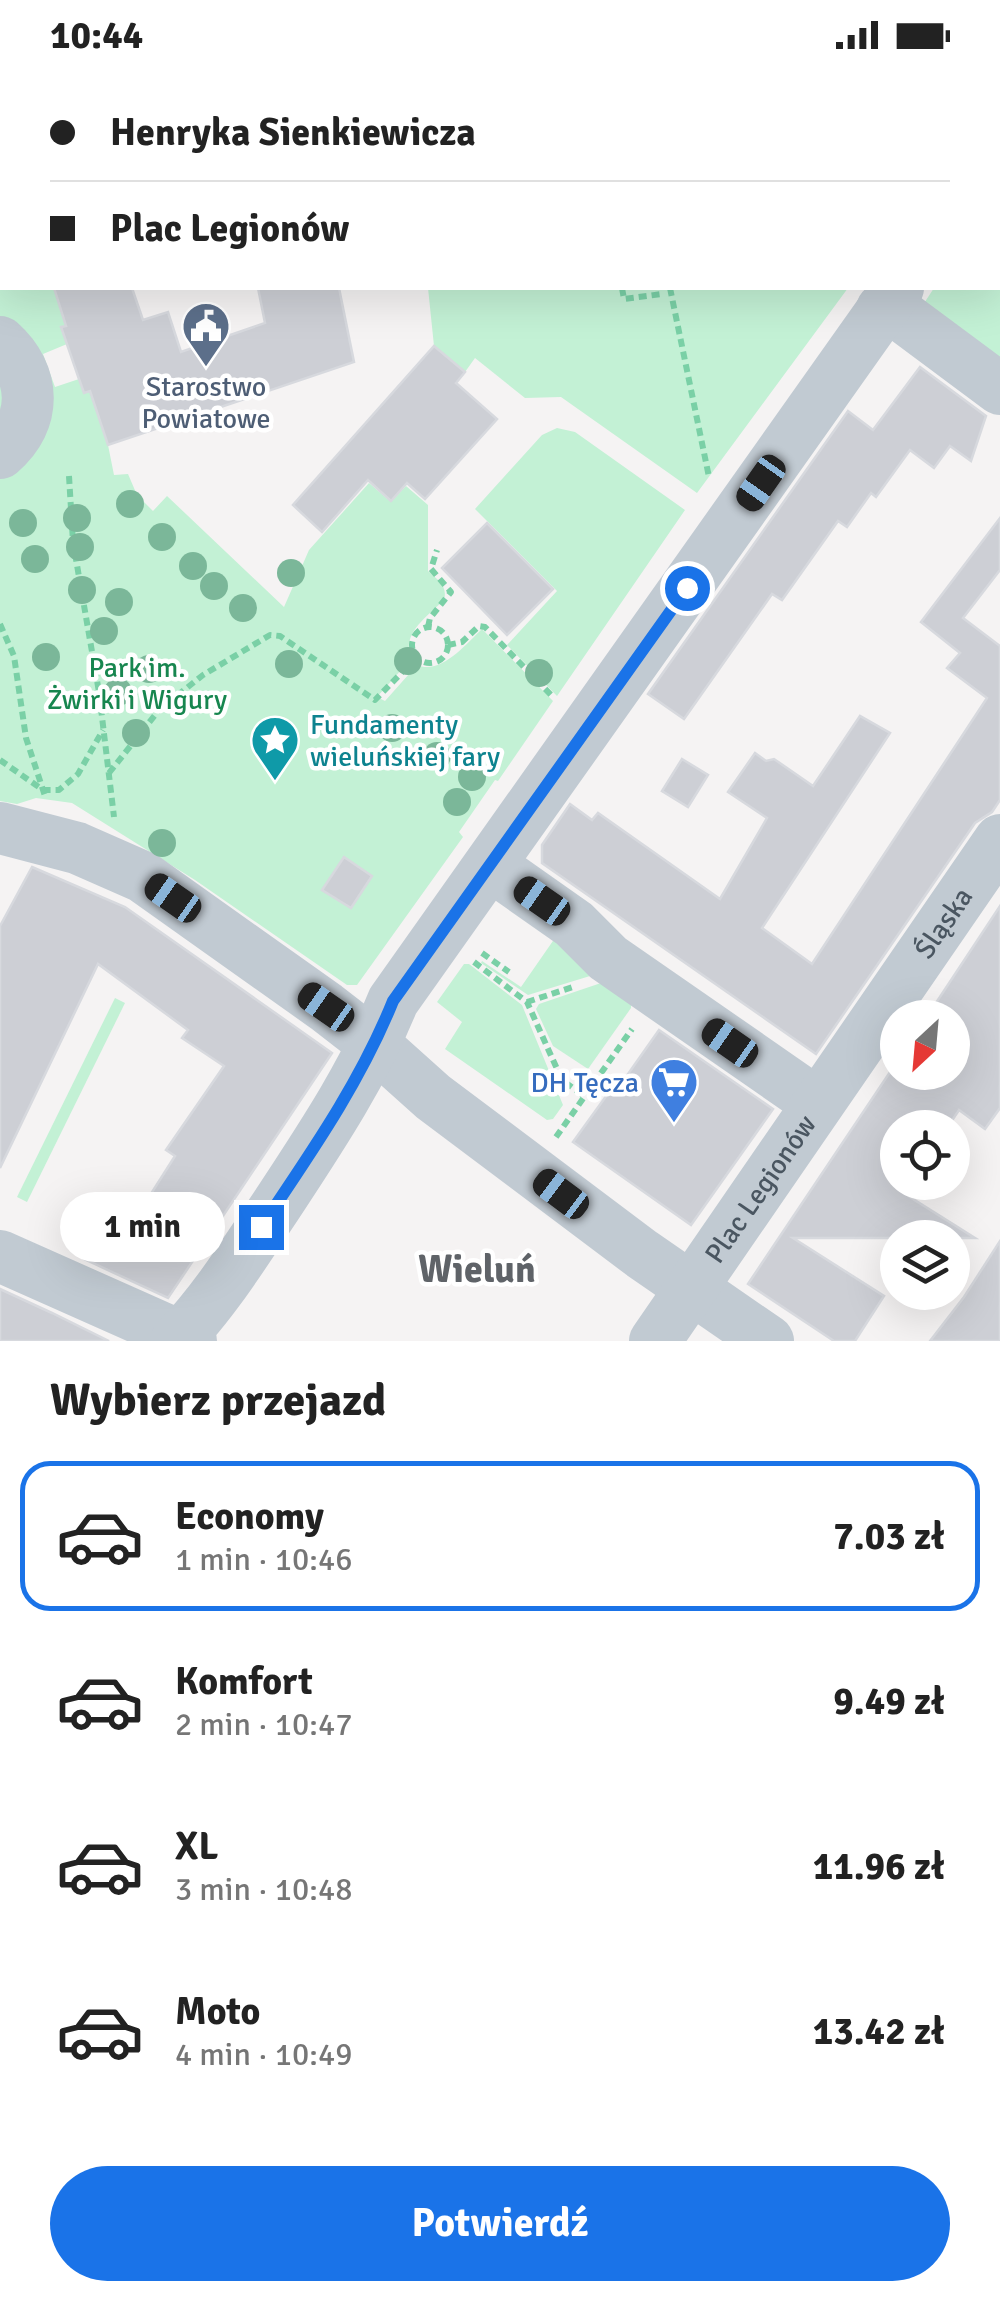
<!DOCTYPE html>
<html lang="pl">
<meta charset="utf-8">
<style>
:root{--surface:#fff;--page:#f2f2f2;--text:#222;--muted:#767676;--line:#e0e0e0;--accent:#1a73e8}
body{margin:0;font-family:Signika,sans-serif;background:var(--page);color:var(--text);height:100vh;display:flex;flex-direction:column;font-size:38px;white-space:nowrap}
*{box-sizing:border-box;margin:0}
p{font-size:32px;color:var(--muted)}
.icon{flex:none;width:55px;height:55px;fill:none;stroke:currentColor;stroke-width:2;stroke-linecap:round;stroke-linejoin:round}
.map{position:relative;height:1271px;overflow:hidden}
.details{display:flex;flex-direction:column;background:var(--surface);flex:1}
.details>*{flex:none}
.top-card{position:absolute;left:0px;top:0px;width:1000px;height:220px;box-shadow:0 10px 40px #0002;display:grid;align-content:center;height:220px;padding:0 50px;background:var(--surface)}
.needle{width:65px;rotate:206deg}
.buttons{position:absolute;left:880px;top:930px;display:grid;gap:20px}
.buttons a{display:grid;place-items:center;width:90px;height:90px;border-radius:50%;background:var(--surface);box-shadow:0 10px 40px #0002;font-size:50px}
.end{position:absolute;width:45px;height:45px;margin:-22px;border:12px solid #1a73e8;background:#fff;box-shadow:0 0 0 5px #fff}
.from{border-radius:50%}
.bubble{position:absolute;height:70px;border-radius:35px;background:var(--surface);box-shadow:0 10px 40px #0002;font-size:32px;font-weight:700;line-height:70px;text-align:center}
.car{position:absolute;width:30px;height:60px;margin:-30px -15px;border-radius:12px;box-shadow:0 0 8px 2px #0007;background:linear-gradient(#222 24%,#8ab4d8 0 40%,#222 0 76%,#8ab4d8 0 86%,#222 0)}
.top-card b{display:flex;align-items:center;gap:35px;height:95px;font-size:38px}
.top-card b+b{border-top:2px solid var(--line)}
.top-card i{width:25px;height:25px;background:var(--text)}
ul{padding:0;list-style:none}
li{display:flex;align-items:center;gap:30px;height:150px;margin:0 20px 15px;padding:0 30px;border:5px solid transparent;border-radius:30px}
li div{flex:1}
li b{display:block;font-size:38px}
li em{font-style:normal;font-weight:700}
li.on{border-color:var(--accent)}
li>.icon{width:90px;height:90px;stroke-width:1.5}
h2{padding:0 50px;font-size:45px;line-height:120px}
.cta{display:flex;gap:20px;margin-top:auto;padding:20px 50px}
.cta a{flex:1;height:115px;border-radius:60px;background:var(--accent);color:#fff;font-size:40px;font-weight:700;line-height:115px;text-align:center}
.status{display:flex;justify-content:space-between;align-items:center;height:70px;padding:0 50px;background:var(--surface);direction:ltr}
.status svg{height:28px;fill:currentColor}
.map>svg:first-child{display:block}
.green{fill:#c3f1d5}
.building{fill:#cdcfd5;stroke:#d7d9de;stroke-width:2.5}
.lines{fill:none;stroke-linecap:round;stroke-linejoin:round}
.path{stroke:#7ad0a6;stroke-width:6;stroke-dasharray:8 5;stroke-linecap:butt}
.minor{stroke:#c1cad2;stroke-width:52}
.major{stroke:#b3c2d1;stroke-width:55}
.tree{fill:#7bb799}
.route{stroke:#1a73e8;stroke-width:12}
.labels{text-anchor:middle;stroke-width:9;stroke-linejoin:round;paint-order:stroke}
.service-label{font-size:28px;fill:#4e5e75;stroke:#fff}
.park-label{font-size:28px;fill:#17864f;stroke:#fff}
.culture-label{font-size:28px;fill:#0d838f;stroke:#fff;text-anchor:start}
.street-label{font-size:28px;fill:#4a5661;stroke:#fff}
.shop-label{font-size:28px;fill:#366cbe;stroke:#fff;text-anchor:end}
.district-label{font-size:38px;font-weight:bold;fill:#5f6368;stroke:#fff}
</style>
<div class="status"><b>10:44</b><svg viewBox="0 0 49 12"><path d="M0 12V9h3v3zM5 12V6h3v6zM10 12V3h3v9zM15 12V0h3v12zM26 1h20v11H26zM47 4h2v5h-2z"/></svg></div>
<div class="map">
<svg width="1000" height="1271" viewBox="0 0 1000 1271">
<rect width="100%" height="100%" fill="#f5f3f3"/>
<g class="green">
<path d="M 0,0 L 927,2 L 2,2 L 2,218 L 54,218 L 66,256 L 62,258 L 67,274 L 43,284 L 55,317 L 79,309 L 84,323 L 90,321 L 108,375 L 114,405 L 128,404 L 137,425 L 153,441 L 167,426 L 284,537 L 309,480 L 369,413 L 391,432 L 406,416 L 428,435 L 428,501 C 438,510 448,516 444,530 C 427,547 401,563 411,589 L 377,627 L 385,631 L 417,595 C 441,605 465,575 482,559 L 553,631 L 498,711 L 495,710 L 459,762 L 463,767 L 357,915 L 347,915 L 195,810 L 72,733 L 36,728 L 17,734 L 0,731 Z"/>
<polygon points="1000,118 1000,306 917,244 934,218 998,218"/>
<polygon points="428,218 848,218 697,423 561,327 525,328 475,288 465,302 434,276"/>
<polygon points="557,358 575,362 685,440 557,626 507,575 557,521 475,439 542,365"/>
<polygon points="555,868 590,906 528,925 481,893 482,891 521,917"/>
<polygon points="464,894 469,894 522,935 563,1035 553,1049 547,1050 445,979 462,952 437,932"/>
<polygon points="601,913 631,931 631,938 588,999 553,976 536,939 539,934"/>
<polygon points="115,928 125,933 27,1132 17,1127"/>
</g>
<g class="building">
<polygon points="54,218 132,218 143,250 168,242 181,282 265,253 258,218 339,218 354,292 108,375 90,321 84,323 79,309 61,257 66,256"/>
<polygon points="434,276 465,302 456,313 497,349 425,429 407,413 391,431 368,410 322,462 293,435"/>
<polygon points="920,297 986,346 971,391 950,376 934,398 910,380 876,427 871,423 847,457 838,451 782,530 772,524 684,649 648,624 848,341 873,360"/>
<polygon points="1000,448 1000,500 963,548 1000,576 1000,730 992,742 975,753 816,984 542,793 542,775 570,734 592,750 598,743 720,829 767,748 728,722 755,683 766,691 774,689 813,716 860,646 890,663 762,858 812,894 987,628 947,598 960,583 921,552"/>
<polygon points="487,453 553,519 507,565 442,498"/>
<polygon points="682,689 708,705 688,737 662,721"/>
<polygon points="344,787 372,806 351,838 322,820"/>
<polygon points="32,797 125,837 332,983 168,1228 84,1189 115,1125 142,1138 175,1086 166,1080 224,996 182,968 188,960 98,894 0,1098 0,856"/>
<polygon points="1000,836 1000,1038 985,1059 959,1040 947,1058 898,1058 898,1112 919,1112 910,1127 975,1168 793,1168 884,1226 855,1271 834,1271 748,1214 898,990 898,1002 952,1002 952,948 926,948"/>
<polygon points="659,960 773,1039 691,1155 573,1072 617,1011 621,1014"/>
<polygon points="1000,1171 1000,1271 930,1271 964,1227"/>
<polygon points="0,1219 52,1243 109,1271 0,1271"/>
</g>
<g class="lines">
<g class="path">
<polyline points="383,0 384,2"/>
<polyline points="463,0 464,2"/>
<polyline points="552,0 555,2"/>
<polyline points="858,0 862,2"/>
<polyline points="244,2 245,0"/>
<polyline points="409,2 432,2"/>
<polyline points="0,131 2,131"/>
<polyline points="0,150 2,155"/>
<polyline points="622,218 624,229 662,224"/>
<polyline points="670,218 709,407"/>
<polyline points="69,406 73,472 99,622 114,747"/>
<polyline points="0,554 14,586 26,668 45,726"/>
<circle cx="430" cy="575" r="18"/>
<polyline points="428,557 430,548 451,522 431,499 437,480"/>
<polyline points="448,575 462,572 479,556 485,557 554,628"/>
<polyline points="0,690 43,720 59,720 78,704 103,660"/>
<polyline points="109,703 159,640 203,605 270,565 280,566 375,630 416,588"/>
<polyline points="482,883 509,902"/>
<polyline points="474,892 527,932 562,1010 584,1026"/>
<polyline points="527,932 573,917"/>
<polyline points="556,1067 632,959"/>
</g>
<g class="minor">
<polyline points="998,76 1000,72"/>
<polyline points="882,239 902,246 1000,319"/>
<path d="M 0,272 C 36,304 38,351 0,383"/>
<polyline points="0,758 77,778 143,807 326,937 375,975 433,1027 642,1184 768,1271"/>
<polyline points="490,795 574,854 608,888 817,1033"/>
<polyline points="0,1186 191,1271"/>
<path d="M 176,1271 C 215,1231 245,1182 276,1136 C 320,1069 363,1005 393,931 L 898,218"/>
<path id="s1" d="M 655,1271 L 1000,770"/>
</g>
<polyline class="major" points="964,0 968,2"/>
</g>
<g class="tree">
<circle cx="130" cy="434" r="14"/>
<circle cx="77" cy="448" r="14"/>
<circle cx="23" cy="453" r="14"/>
<circle cx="162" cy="467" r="14"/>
<circle cx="80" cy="477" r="14"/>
<circle cx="35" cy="489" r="14"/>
<circle cx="193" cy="496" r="14"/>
<circle cx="291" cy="503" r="14"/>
<circle cx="214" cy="516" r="14"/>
<circle cx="82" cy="520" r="14"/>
<circle cx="119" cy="532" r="14"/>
<circle cx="243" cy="538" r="14"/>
<circle cx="104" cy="561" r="14"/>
<circle cx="46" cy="587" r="14"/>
<circle cx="408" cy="591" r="14"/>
<circle cx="289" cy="594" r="14"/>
<circle cx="149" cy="599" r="14"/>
<circle cx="539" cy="603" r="14"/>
<circle cx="118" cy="622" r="14"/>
<circle cx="392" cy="658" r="14"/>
<circle cx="136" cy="663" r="14"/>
<circle cx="437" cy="686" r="14"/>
<circle cx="472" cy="707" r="14"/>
<circle cx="457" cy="732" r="14"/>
<circle cx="162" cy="773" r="14"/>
</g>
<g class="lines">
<path class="route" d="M 261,1157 C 310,1084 360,1013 393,931 L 687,518"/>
</g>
<defs>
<g id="civic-pin" transform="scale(2.5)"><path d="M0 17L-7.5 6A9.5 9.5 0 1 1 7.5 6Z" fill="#5c6f8a" stroke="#fff"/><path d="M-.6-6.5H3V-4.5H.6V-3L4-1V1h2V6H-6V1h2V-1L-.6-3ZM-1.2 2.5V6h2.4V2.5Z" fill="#fff"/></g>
<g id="sight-pin" transform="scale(2.5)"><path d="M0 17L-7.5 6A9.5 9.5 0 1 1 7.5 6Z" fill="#0f9aa8" stroke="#fff"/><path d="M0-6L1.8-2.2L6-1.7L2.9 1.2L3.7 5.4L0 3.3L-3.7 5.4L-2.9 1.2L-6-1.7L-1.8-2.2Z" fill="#fff"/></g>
<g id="supermarket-pin" transform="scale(2.5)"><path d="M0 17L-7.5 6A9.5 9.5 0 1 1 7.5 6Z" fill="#3f7fe0" stroke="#fff"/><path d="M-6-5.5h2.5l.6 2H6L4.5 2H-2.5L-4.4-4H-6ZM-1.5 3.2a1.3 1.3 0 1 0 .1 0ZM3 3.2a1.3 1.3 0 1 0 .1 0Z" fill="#fff"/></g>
</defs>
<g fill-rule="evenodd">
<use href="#civic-pin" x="206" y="256"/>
<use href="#sight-pin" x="275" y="670"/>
<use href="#supermarket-pin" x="674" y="1012"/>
</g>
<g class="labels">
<g class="service-label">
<text x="206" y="326">Starostwo<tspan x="206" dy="32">Powiatowe</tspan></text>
</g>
<g class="park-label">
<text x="137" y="607">Park im.<tspan x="137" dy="32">Żwirki i Wigury</tspan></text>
</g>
<g class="culture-label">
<text x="310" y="664">Fundamenty<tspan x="310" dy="32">wieluńskiej fary</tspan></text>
</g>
<g class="street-label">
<text dy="10" stroke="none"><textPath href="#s1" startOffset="508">Śląska</textPath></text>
<text dy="10" stroke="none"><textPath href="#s1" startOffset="185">Plac Legionów</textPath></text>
</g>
<g class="shop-label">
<text x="639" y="1022">DH Tęcza</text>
</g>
<g class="district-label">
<text x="477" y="1212">Wieluń</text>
</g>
</g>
</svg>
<div class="buttons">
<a><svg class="needle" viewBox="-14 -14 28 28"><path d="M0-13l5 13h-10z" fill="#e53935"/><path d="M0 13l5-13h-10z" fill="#767676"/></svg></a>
<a><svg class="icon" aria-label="locate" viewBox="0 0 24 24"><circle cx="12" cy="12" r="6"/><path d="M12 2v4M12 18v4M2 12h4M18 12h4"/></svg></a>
<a><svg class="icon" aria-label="layers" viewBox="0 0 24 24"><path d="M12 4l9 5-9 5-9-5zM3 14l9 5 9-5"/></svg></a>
</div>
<i class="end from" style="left:687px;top:518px"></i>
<i class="end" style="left:261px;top:1157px"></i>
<div class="bubble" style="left:60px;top:1122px;width:165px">1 min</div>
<i class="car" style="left:761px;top:413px;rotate:215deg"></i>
<i class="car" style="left:173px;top:828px;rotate:305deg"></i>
<i class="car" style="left:542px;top:831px;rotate:305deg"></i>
<i class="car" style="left:326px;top:937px;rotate:305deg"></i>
<i class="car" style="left:730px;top:973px;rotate:305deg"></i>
<i class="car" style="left:561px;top:1124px;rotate:307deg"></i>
<div class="top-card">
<b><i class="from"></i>Henryka Sienkiewicza</b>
<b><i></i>Plac Legionów</b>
</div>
</div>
<section class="details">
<h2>Wybierz przejazd</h2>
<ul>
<li class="on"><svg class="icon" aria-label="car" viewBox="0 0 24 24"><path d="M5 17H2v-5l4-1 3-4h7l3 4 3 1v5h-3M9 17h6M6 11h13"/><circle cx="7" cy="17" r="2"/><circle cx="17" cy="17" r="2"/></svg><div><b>Economy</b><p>1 min · 10:46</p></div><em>7.03 zł</em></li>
<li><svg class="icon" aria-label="car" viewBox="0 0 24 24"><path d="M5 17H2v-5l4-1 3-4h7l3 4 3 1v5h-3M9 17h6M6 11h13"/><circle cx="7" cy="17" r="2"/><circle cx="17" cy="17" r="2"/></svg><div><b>Komfort</b><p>2 min · 10:47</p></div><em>9.49 zł</em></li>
<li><svg class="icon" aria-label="car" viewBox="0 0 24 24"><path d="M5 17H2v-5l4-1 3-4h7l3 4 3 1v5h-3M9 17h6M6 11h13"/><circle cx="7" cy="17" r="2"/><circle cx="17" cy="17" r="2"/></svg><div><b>XL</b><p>3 min · 10:48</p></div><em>11.96 zł</em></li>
<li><svg class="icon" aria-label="car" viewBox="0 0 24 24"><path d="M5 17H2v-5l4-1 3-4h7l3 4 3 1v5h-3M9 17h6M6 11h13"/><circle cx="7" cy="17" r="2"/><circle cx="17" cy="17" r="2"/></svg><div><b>Moto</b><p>4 min · 10:49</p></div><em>13.42 zł</em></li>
</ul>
<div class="cta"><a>Potwierdź</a></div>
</section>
